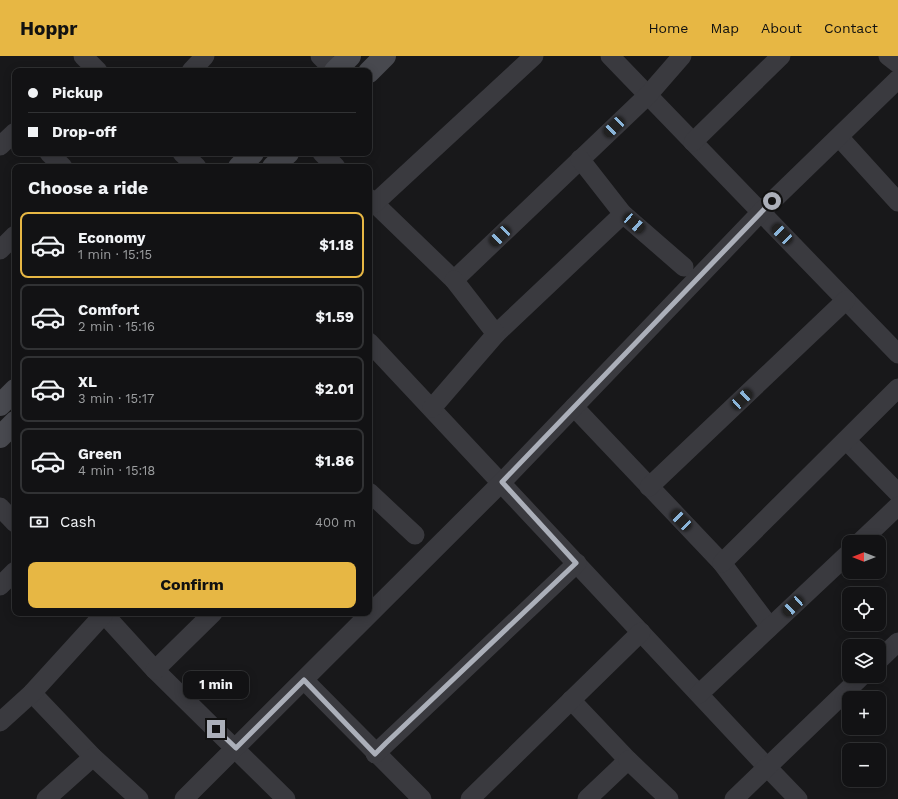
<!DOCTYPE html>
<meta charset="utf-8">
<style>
:root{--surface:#121214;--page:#1b1b1d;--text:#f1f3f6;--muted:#9c9ea0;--line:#313234;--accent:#e7b744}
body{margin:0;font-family:"Work Sans",sans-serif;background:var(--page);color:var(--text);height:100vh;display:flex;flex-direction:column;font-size:15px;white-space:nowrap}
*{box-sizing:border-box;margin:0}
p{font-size:13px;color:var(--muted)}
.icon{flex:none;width:22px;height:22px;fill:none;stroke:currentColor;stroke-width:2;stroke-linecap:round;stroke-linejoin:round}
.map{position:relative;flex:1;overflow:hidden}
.side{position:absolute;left:12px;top:108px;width:360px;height:452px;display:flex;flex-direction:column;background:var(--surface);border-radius:8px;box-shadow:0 2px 10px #0003,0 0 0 1px var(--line)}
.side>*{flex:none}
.hud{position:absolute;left:12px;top:12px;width:360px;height:88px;border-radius:8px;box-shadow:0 2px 10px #0003,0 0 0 1px var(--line);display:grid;align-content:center;height:88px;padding:0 16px;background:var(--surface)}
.needle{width:26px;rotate:270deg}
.controls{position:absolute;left:842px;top:479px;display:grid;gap:8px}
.controls a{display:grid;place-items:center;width:44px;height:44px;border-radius:8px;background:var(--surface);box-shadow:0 2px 10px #0003,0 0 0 1px var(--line);font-size:20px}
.end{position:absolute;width:18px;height:18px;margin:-9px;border:5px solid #abafb9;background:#111;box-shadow:0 0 0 2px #111}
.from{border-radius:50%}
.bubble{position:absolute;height:28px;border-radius:8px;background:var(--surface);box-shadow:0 2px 10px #0003,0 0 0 1px var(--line);font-size:13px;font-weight:700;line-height:28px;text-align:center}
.car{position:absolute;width:12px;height:24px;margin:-12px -6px;border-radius:5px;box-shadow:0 0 3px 1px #0007;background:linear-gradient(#222 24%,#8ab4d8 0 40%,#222 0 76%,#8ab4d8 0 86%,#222 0)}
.hud b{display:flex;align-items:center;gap:14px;height:38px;font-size:15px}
.hud b+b{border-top:1px solid var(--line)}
.hud i{width:10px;height:10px;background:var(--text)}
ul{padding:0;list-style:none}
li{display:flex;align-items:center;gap:12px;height:66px;margin:0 8px 6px;padding:0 8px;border:2px solid var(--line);border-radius:8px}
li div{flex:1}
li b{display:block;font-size:15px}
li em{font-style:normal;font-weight:700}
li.on{border-color:var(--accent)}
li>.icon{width:36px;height:36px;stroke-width:1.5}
h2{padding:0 16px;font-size:18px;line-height:48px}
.pay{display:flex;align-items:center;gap:10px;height:44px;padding:0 16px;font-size:15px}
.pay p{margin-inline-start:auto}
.button{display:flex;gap:8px;margin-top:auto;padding:8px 16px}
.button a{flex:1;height:46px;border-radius:8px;background:var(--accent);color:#111;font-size:16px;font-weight:700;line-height:46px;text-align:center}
header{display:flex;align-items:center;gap:24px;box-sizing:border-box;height:56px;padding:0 20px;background:var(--accent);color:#111}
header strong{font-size:19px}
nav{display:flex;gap:22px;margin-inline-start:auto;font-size:14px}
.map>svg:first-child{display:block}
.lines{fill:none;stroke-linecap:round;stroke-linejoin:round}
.street{stroke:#3a3a3f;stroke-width:19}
.secondary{stroke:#48494f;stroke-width:22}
.route{stroke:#abafb9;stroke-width:5}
</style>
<header>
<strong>Hoppr</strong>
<nav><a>Home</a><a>Map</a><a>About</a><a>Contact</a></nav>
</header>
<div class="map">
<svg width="898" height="743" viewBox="0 0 898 743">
<rect width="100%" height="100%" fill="#18181a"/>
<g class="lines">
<g class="street">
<polyline points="83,0 98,15"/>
<polyline points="320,0 335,15"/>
<polyline points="610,0 898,298"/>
<polyline points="888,0 897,7"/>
<polyline points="191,15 205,0"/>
<polyline points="839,81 898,146"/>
<polyline points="693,86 781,0"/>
<polyline points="0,90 15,76"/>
<polyline points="49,97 63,111"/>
<polyline points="182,97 197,111"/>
<polyline points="322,97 336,111"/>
<polyline points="369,142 454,224 648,39 682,0"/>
<polyline points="375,147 534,0"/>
<polyline points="623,158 684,211"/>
<polyline points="0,194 15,179"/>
<polyline points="496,278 623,158 580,103"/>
<polyline points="369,286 767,711 798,743"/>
<polyline points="574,351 722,507 770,571"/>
<polyline points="432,352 496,278 454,224"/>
<polyline points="846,384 898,437"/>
<polyline points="649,431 846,244"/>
<polyline points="369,436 415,479"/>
<polyline points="0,451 15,467"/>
<polyline points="860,486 898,450"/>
<polyline points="722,507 898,332"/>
<polyline points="0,530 15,515"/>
<polyline points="103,557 155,614 286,743"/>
<polyline points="879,604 898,586"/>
<polyline points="155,614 213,557"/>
<polyline points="304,624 422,743"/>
<polyline points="32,637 93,701 139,743"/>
<polyline points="699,638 849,497"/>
<polyline points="571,644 628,704 587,743"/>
<polyline points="0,666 32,637 104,558"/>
<polyline points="375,698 577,507"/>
<polyline points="628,704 669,743"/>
<polyline points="46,743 93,701"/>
<polyline points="184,743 502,426 761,156 898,23"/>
<polyline points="470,743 641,576"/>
<polyline points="734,743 862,620"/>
</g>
<g class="secondary">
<polyline points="335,15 350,0"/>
<polyline points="369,16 385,0"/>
<polyline points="239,111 253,97"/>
<polyline points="273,111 288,97"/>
<polyline points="0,349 15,334"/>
<polyline points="0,381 15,366"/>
</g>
</g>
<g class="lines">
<polyline class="route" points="216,673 236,692 304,624 375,698 386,687 576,507 502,426 772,145"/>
</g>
</svg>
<div class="controls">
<a><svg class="needle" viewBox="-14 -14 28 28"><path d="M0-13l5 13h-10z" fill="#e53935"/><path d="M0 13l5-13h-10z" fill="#9c9ea0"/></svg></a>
<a><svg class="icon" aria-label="locate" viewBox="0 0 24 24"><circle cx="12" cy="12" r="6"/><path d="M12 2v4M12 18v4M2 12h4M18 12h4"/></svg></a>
<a><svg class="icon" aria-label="layers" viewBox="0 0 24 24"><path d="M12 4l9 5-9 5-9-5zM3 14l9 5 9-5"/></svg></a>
<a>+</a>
<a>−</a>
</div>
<i class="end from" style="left:772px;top:145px"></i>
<i class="end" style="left:216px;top:673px"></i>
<div class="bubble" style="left:183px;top:615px;width:66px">1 min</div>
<i class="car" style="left:614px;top:71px;rotate:226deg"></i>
<i class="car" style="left:634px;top:167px;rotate:131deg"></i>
<i class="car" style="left:782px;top:178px;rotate:316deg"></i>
<i class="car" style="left:500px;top:180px;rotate:226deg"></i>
<i class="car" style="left:742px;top:343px;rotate:47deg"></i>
<i class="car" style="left:681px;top:464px;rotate:316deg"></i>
<i class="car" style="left:793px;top:550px;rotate:227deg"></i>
<div class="hud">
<b><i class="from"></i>Pickup</b>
<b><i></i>Drop-off</b>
</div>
<section class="side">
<h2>Choose a ride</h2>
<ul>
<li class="on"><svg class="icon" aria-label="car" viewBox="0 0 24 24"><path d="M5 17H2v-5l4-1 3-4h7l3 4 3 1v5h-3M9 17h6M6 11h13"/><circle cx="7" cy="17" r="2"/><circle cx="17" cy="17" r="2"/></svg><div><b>Economy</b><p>1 min · 15:15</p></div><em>$1.18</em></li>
<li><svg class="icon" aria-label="car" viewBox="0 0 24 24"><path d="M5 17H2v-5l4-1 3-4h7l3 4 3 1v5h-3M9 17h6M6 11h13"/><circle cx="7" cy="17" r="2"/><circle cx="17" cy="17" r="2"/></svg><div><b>Comfort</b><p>2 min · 15:16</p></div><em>$1.59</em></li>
<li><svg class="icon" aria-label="car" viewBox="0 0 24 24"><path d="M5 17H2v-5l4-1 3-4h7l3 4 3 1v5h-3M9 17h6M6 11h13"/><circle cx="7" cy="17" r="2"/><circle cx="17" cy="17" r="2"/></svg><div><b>XL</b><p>3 min · 15:17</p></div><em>$2.01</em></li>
<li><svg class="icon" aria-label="car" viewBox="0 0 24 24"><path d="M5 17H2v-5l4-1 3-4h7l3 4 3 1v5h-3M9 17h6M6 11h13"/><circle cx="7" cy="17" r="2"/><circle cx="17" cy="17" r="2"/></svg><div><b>Green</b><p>4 min · 15:18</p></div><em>$1.86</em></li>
</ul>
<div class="pay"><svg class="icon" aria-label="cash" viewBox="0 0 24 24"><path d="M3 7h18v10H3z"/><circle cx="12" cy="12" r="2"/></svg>Cash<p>400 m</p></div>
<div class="button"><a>Confirm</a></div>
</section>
</div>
